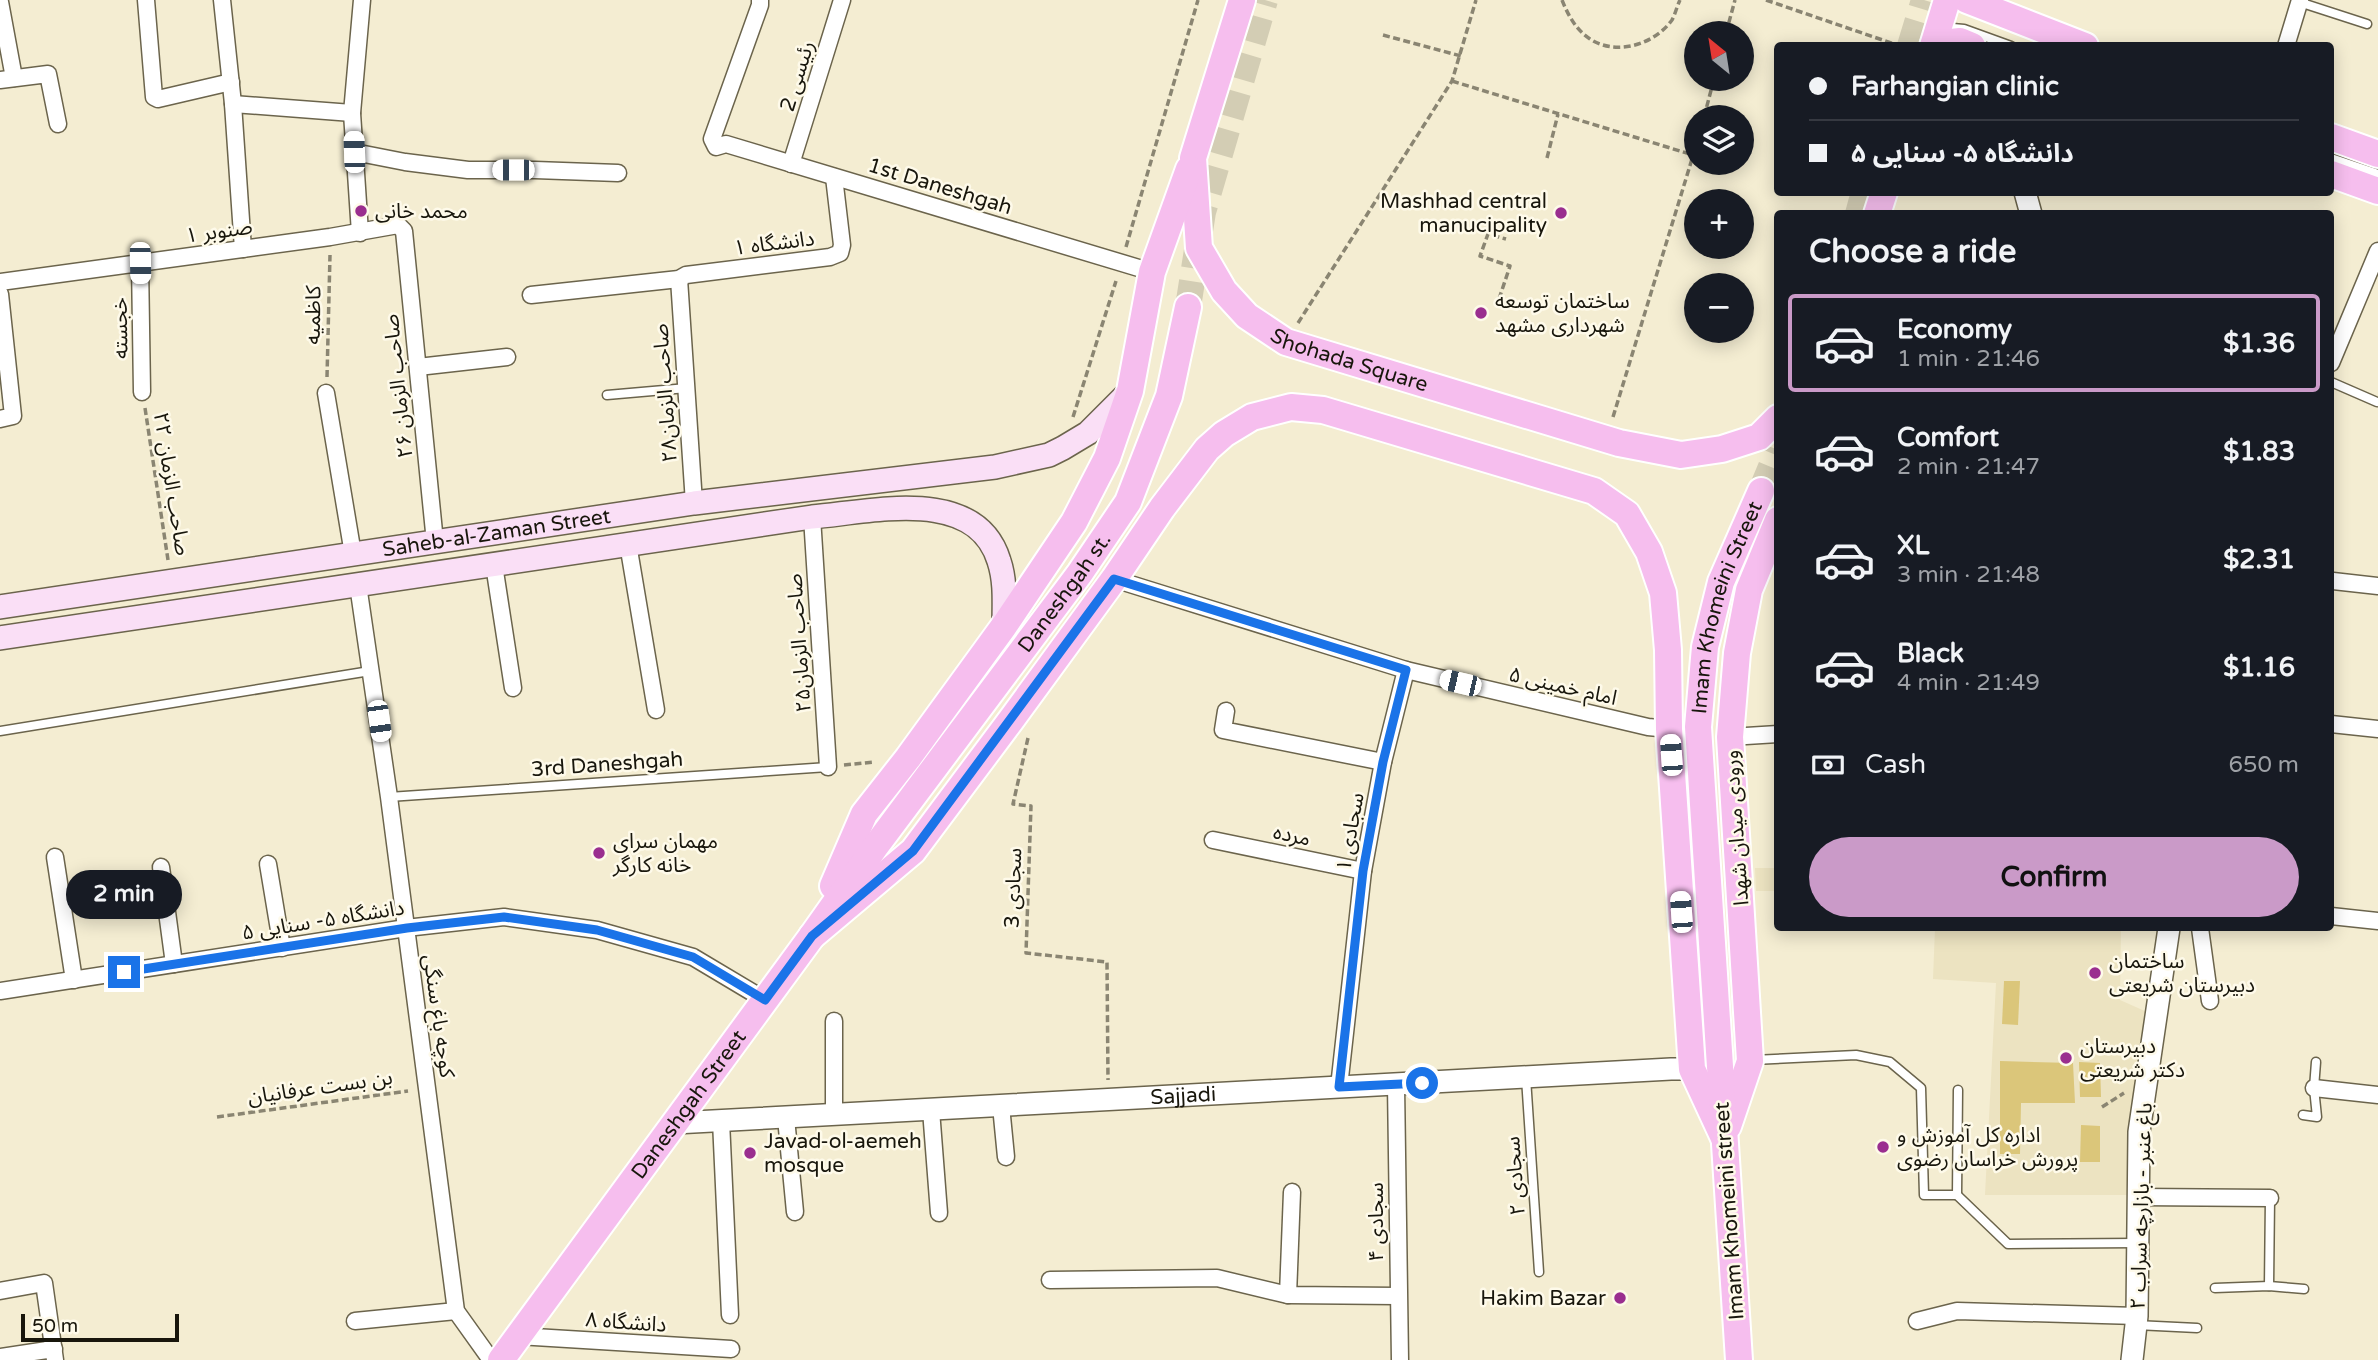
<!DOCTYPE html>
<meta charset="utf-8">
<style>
:root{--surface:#171b24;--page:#242831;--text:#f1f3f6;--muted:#9ea1a6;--line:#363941;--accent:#ca9ac8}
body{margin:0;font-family:"Varela Round","Noto Sans Arabic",sans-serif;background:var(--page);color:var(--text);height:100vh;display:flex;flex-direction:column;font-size:26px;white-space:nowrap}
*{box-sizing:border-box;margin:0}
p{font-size:23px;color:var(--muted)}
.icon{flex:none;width:38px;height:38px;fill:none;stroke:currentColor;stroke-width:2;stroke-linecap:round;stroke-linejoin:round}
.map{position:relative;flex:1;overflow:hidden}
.sheet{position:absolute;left:1774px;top:210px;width:560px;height:721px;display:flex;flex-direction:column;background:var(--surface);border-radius:7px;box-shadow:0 4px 18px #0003}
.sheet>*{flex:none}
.guide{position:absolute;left:1774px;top:42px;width:560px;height:154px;border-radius:7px;box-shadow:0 4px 18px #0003;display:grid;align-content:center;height:154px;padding:0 35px;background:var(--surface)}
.needle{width:46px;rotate:330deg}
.controls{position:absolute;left:1684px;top:21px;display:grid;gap:14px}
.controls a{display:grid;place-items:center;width:70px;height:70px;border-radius:50%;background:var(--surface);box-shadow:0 4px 18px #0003;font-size:35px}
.scale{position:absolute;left:21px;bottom:18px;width:158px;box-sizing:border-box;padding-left:7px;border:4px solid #18160c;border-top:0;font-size:19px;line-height:24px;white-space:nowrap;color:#18160c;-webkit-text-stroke:5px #fefaea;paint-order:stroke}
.end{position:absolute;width:32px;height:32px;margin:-16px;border:9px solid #1a73e8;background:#fff;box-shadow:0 0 0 4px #fff}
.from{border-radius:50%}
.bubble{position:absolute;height:49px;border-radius:24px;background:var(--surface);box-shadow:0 4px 18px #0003;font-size:23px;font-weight:700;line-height:49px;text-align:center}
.car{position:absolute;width:21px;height:42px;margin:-21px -10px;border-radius:9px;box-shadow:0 0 5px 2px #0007;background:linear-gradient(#fff 24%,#345 0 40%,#fff 0 76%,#345 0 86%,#fff 0)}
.guide b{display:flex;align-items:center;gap:24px;height:66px;font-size:26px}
.guide b+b{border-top:2px solid var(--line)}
.guide i{width:18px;height:18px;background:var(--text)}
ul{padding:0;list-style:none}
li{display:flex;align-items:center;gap:21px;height:98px;margin:0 14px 10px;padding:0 21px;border:4px solid transparent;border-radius:7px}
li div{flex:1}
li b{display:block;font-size:26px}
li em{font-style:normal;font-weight:700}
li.on{border-color:var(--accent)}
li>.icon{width:63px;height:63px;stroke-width:1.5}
h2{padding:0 35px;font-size:32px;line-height:84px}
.pay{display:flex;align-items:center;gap:18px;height:77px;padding:0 35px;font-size:26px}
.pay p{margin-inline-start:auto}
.cta{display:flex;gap:14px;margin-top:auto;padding:14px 35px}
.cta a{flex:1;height:80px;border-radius:42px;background:var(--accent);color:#111;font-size:28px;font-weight:700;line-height:80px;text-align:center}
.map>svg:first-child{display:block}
.built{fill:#ece3c1}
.green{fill:#dbc67a}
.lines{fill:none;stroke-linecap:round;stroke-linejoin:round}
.primary-tunnel{stroke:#d3cdb4;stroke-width:26;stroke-dasharray:26 13;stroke-linecap:butt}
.service-casing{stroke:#6b644c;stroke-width:11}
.minor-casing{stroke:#6b644c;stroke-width:19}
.tertiary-casing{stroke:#6b644c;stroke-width:24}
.secondary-casing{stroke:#6b644c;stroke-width:26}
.primary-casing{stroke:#fff;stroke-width:30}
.path{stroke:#8a8572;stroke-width:3.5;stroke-dasharray:7 3.5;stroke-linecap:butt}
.service{stroke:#fff;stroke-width:8}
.minor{stroke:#fff;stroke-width:16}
.tertiary{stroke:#fff;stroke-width:21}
.secondary{stroke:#fadff6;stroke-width:23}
.primary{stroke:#f6beee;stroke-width:26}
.route{stroke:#1a73e8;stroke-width:9}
.poi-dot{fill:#9a2e8f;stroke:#fefaea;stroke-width:2.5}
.labels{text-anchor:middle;stroke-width:5;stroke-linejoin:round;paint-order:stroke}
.street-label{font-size:21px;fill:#18160c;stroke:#fefaea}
.poi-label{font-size:21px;fill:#18160c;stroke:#fefaea;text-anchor:start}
</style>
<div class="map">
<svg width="2378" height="1360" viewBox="0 0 2378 1360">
<rect width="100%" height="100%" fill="#f4edd2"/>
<g class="built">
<polygon points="1755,868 1778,868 1778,891 1756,891"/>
<polygon points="1935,928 2121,928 2120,1000 2147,1012 2129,1195 1985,1195 1996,983 1933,979"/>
</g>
<g class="green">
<polygon points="2004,981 2020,981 2018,1025 2002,1024"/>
<polygon points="2000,1061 2073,1063 2075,1103 2021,1103 2020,1154 2000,1154"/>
<polygon points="2079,1062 2100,1063 2101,1097 2080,1097"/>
<polygon points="2081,1125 2100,1126 2100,1162 2080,1162"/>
</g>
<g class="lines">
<g class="primary-tunnel">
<polyline points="1910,46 1924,0"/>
<polyline points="1858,214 1864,192"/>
<polyline points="1188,307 1203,212 1265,0"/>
<polyline points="1761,491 1778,450"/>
</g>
<g class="service-casing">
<g id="service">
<polyline points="2299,2 2367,24"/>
<polyline points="1942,27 1964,29 2011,46"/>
<polyline points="2331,158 2378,174"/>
<polyline points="2331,382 2377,402"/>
<polyline points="607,395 687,388"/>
<polyline points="0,731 370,671"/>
<polyline points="389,797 828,767"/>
<polyline points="1753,1060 1856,1055 1890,1062 1921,1088 1924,1195 1957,1195 1958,1090"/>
<polyline points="1526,1078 1539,1272"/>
<polyline points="2303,1115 2317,1117 2314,1088 2316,1062"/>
<polyline points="1957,1195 2008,1244 2137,1243"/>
<polyline points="2269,1286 2270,1198"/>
<polyline points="2215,1288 2269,1286 2304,1289"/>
<polyline points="2136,1325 2197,1328"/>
</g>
</g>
<g class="minor-casing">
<g id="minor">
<polyline points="146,0 154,97 158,99 231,82"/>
<polyline points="222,0 233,104 243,249"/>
<polyline points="760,0 760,5 712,139 716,147 726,144 1152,272"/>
<polyline points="0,2 14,78"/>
<polyline points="2286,46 2300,0"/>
<polyline points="0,80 48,74 58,124"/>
<polyline points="233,104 352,113"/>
<polyline points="354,152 405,162 468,170 535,170 618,173"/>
<polyline points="791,164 842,0"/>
<polyline points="360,233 352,113 362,0"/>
<polyline points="140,263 142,392"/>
<polyline points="679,279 694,503"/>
<polyline points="0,282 330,237 398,225 404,231 435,542"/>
<polyline points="0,294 13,416 0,419"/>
<polyline points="531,295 679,279 686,275 830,257 840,253 842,245 834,177"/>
<polyline points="2331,363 2378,251"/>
<polyline points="418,367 507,357"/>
<polyline points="326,393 353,554"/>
<polyline points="812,517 828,767"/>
<polyline points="628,544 656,710"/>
<polyline points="494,565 513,688"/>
<polyline points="1114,579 1406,670 1648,727 1669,729"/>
<polyline points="2333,581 2378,586"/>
<polyline points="358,585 389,797 456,1311 491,1360"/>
<polyline points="1226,711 1223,730 1383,762"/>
<polyline points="2331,724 2378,729"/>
<polyline points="1730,737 1778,734"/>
<polyline points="1213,840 1363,871"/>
<polyline points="55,857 74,980"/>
<polyline points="268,864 282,948"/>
<polyline points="161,867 174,964"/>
<polyline points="2331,916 2378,921"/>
<polyline points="2200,928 2210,1001"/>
<polyline points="0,991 406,928 504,917 597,930 693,957 765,1000"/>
<polyline points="1396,1085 1400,1360"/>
<polyline points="1339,1087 1363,871 1383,762 1406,670"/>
<polyline points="2314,1088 2378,1095"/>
<polyline points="1001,1106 1006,1157"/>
<polyline points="931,1110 939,1213"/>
<polyline points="834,1115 834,1021"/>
<polyline points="786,1118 795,1212"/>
<polyline points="721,1121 730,1315"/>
<polyline points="2138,1197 2270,1198"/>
<polyline points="1050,1280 1217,1278 1288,1295 1397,1296"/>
<polyline points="0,1291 44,1283 55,1360"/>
<polyline points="1288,1295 1292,1192"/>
<polyline points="355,1321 456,1311"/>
<polyline points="1917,1321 1957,1311 2137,1316"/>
<polyline points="518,1336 731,1349"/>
<polyline points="0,1357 54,1349"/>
</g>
</g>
<g class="tertiary-casing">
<g id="tertiary">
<polyline points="2025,192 2031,214"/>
<path id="s1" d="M 675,1123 L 1671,1069 L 1692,1069"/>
<polyline points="2132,1360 2137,1316 2139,1132 2169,928"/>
</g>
</g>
<g class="secondary-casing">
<g id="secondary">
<path id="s2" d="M 0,607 L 694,503 L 995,467 L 1049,455 L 1063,448 L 1088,433 L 1130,391"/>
<path d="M 0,638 L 812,517 C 871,512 976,485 999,561 C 1006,582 1004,604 1004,626"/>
</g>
</g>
<g class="primary-casing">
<g id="primary">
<path id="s3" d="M 1242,0 L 1193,158 L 1199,248 L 1224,291 L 1247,316 L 1286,342 L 1619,443 L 1681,455 L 1722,449 L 1759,437 L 1778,418"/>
<polyline points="1967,0 2085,46"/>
<polyline points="1934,44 1960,41 1972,46"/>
<polyline points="1933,46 1947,0"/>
<polyline points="2331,137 2378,154"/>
<polyline points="2331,174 2378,191"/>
<polyline points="1877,214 1884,192"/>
<polyline points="833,886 864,814 908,758 1004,626 1074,522 1107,458 1130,391 1152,272 1189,169"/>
<polyline points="812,936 913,851 1011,720 1114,579 1162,508 1207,449 1224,434 1252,417 1291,407 1323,410 1594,491 1627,514 1649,552 1663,593 1668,650 1669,729 1692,1069 1724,1138"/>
<polyline points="1728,1126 1750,1061 1730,737 1737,653 1749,590 1778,520"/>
<path id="s4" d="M 501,1360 L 812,936 L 875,847 L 1080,573 L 1128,502 L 1169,396 L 1188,307"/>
<path id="s5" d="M 1739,1360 L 1698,727 L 1705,647 L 1721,582 L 1761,491"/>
</g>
</g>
<g class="path">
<path d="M 1562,0 C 1568,15 1576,30 1590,39 C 1616,56 1654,45 1672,20 C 1675,15 1677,6 1680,0"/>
<polyline points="1766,0 1900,46"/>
<polyline points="1726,33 1735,0"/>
<polyline points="1383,35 1461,56"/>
<polyline points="1452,81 1693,155"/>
<polyline points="1704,117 1714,79"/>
<polyline points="1547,158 1558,114"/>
<polyline points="1126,247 1198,0"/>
<polyline points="1499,299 1510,266 1480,256 1488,234 1506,239"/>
<polyline points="1298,323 1452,81 1476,0"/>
<polyline points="327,377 330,255"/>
<polyline points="145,408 168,560"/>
<polyline points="1073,417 1116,281"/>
<polyline points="1613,417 1696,146"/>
<polyline points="1028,738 1013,804 1031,806 1026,953 1107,962 1108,1080"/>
<polyline points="844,765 874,762"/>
<polyline points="2102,1107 2124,1093"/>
<polyline points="217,1117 408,1091"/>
</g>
<use href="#service" class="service"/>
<use href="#minor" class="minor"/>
<use href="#tertiary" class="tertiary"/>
<use href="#secondary" class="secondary"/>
<use href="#primary" class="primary"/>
</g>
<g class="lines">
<polyline class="route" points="124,972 407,928 504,917 597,930 693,957 765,1000 812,936 913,851 1114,579 1406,670 1383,762 1363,871 1339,1087 1422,1083"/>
</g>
<g class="poi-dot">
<circle cx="361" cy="211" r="7"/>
<circle cx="1561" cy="213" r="7"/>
<circle cx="1481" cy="313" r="7"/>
<circle cx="599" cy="853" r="7"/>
<circle cx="2095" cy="973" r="7"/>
<circle cx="2066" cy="1058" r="7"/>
<circle cx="1883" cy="1147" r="7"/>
<circle cx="750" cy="1153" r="7"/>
<circle cx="1620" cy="1298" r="7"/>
</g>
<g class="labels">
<g class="street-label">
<text transform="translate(797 76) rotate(-73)" y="7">رئیسی 2</text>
<text transform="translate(940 186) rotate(17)" y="7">1st Daneshgah</text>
<text transform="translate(219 231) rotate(-8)" y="7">صنوبر ۱</text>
<text transform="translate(774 243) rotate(-7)" y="7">دانشگاه ۱</text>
<text transform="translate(313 315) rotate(-89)" y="7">کاظمیه</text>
<text transform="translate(120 328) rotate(-91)" y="7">خجسته</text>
<text dy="7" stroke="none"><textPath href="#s3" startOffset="452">Shohada Square</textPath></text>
<text transform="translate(398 386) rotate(-96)" y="7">صاحب الزمان ۲۶</text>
<text transform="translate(665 393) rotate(-94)" y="7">صاحب الزمان۲۸</text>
<text transform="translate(172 484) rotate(81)" y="7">صاحب الزمان ۲۲</text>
<text dy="7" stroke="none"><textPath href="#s2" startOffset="502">Saheb-al-Zaman Street</textPath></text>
<text dy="7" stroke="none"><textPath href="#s4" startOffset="952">Daneshgah st.</textPath></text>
<text dy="7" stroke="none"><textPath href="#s5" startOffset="758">Imam Khomeini Street</textPath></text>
<text transform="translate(799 643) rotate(-94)" y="7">صاحب الزمان۲۵</text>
<text transform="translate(1563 686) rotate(13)" y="7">امام خمینی ۵</text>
<text transform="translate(607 764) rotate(-4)" y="7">3rd Daneshgah</text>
<text transform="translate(1736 828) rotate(-94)" y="7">ورودی میدان شهدا</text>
<text transform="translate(1350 832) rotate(-80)" y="7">سجادی ۱</text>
<text transform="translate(1292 835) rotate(12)" y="7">مرده</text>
<text transform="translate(1013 888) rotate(-88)" y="7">سجادی 3</text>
<text transform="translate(323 920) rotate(-9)" y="7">دانشگاه ۵- سنایی ۵</text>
<text transform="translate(439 1016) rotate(82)" y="7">کوچه باغ سنگی</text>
<text transform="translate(320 1087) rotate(-8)" y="7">بن بست عرفانیان</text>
<text dy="7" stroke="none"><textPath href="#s1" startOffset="509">Sajjadi</textPath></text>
<text dy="7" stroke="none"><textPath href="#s4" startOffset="317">Daneshgah Street</textPath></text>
<text transform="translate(1515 1176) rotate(-94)" y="7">سجادی ۲</text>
<text transform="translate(2141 1206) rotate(-88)" y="7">باغ عنبر - بازارچه سراب ۲</text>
<text transform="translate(1729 1211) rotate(-94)" y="7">Imam Khomeini street</text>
<text transform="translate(1376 1222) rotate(-90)" y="7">سجادی ۴</text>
<text transform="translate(626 1322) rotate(4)" y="7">دانشگاه ۸</text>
</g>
<g class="poi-label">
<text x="1547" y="208" text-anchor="end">Mashhad central<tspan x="1547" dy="24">manucipality</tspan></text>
<text x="375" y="218">محمد خانی</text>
<text x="1495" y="308">ساختمان توسعه<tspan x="1495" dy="24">شهرداری مشهد</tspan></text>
<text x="613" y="848">مهمان سرای<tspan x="613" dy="24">خانه کارگر</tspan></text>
<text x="2109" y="968">ساختمان<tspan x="2109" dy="24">دبیرستان شریعتی</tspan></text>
<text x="2080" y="1053">دبیرستان<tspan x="2080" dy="24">دکتر شریعتی</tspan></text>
<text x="1897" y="1142">اداره کل آموزش و<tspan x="1897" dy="24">پرورش خراسان رضوی</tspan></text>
<text x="764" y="1148">Javad-ol-aemeh<tspan x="764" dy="24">mosque</tspan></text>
<text x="1606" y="1305" text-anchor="end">Hakim Bazar</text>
</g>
</g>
</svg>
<div class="controls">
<a><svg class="needle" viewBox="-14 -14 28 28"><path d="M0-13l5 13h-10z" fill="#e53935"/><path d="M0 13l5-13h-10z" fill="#9ea1a6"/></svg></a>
<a><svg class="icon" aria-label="layers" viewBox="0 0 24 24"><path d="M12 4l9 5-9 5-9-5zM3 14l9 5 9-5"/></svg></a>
<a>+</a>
<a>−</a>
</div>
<div class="scale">50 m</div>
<i class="end from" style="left:1422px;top:1083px"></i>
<i class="end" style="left:124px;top:972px"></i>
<div class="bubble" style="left:66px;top:870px;width:116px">2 min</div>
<i class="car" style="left:354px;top:152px;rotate:358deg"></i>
<i class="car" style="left:513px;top:170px;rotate:270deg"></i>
<i class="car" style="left:140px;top:263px;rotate:179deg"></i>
<i class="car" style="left:1460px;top:683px;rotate:283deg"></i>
<i class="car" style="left:379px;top:721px;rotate:172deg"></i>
<i class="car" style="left:1671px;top:755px;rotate:356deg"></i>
<i class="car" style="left:1681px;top:912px;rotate:356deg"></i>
<div class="guide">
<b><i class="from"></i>Farhangian clinic</b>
<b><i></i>دانشگاه ۵- سنایی ۵</b>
</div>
<section class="sheet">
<h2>Choose a ride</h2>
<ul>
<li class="on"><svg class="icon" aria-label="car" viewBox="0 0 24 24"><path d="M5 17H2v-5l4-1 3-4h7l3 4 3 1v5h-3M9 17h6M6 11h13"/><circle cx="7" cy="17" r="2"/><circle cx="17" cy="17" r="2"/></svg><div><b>Economy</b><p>1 min · 21:46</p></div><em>$1.36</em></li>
<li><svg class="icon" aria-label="car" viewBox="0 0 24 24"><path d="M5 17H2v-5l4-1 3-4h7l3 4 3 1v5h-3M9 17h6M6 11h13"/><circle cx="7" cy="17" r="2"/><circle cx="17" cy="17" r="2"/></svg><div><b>Comfort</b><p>2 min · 21:47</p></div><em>$1.83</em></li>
<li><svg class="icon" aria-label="car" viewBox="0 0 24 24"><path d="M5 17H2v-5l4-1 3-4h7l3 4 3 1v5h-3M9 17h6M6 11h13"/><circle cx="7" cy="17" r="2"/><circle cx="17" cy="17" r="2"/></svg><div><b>XL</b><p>3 min · 21:48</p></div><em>$2.31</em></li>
<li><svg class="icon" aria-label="car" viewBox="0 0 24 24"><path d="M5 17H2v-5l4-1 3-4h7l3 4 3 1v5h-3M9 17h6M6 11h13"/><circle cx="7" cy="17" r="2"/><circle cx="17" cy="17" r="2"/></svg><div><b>Black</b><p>4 min · 21:49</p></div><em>$1.16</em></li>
</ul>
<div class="pay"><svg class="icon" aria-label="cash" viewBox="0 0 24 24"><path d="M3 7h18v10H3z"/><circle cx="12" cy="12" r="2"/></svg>Cash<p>650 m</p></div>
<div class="cta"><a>Confirm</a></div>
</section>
</div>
